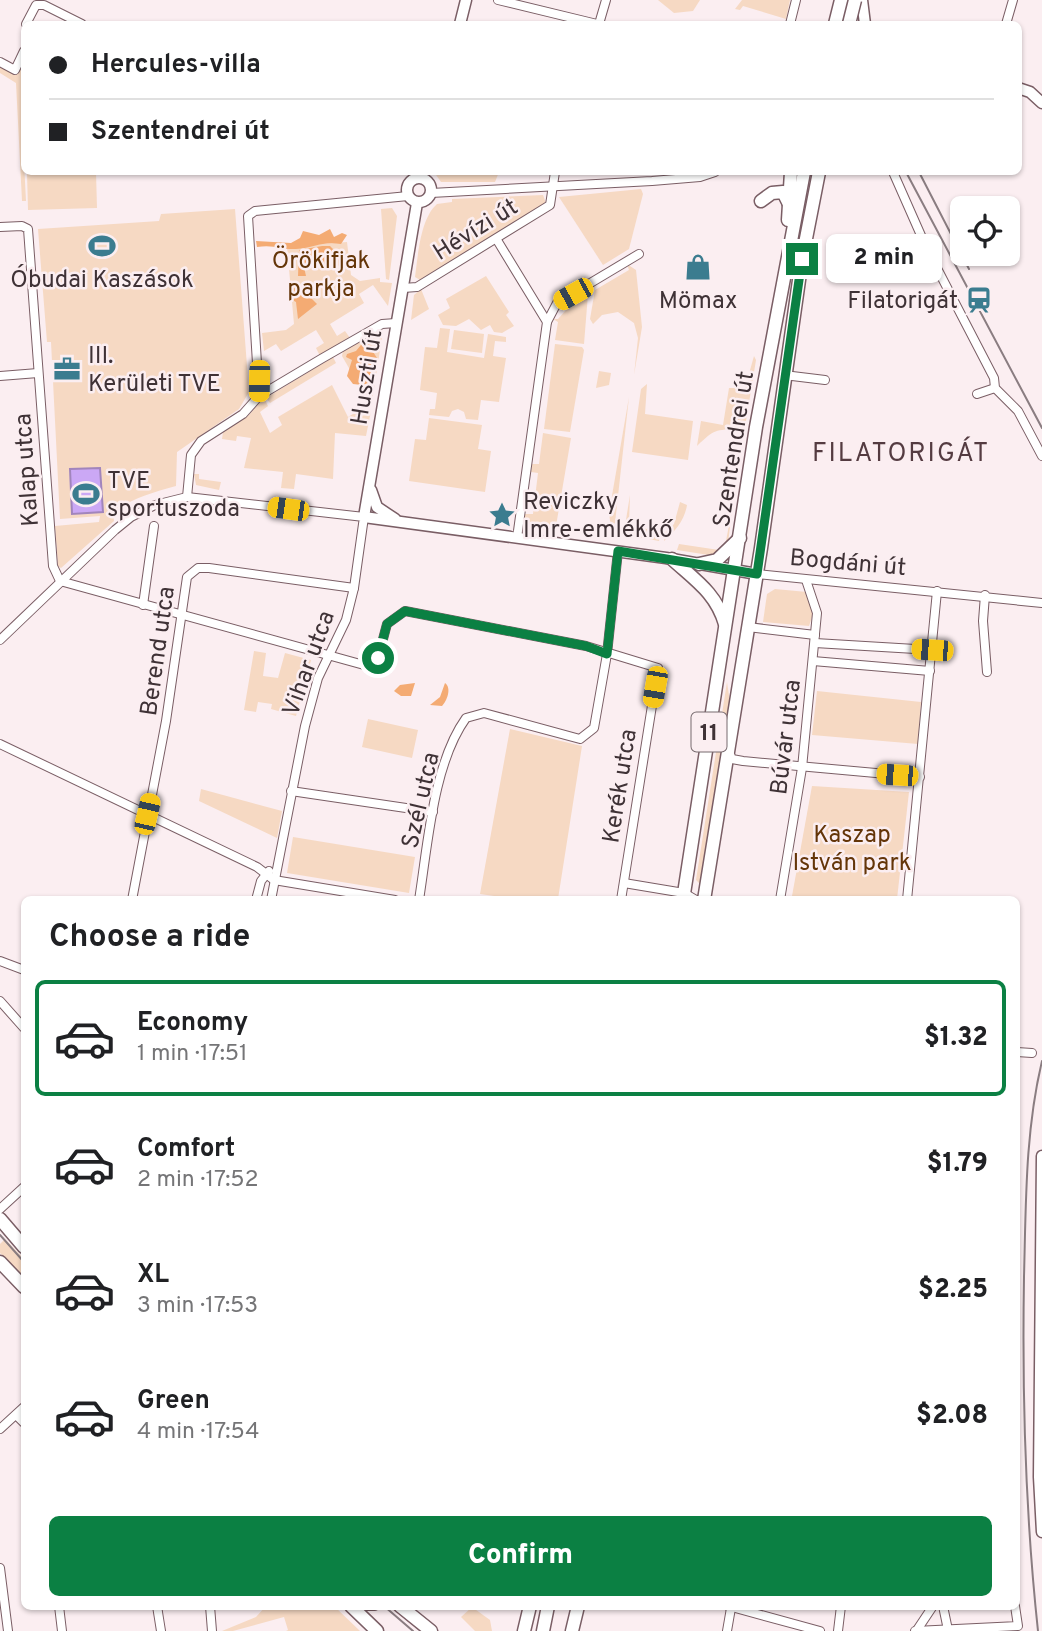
<!DOCTYPE html>
<meta charset="utf-8">
<style>
:root{--surface:#fff;--page:#f2f2f2;--text:#202124;--muted:#757577;--line:#e0e0e0;--accent:#0b8043}
body{margin:0;font-family:Overpass,sans-serif;background:var(--page);color:var(--text);height:100vh;display:flex;flex-direction:column;font-size:26px;white-space:nowrap}
*{box-sizing:border-box;margin:0}
p{font-size:23px;color:var(--muted)}
.icon{flex:none;width:38px;height:38px;fill:none;stroke:currentColor;stroke-width:2;stroke-linecap:round;stroke-linejoin:round}
.map{position:relative;flex:1;overflow:hidden}
.sheet{position:absolute;left:21px;top:896px;width:999px;height:714px;display:flex;flex-direction:column;background:var(--surface);border-radius:10px;box-shadow:0 2px 5px #0004}
.sheet>*{flex:none}
.banner{position:absolute;left:21px;top:21px;width:1001px;height:154px;border-radius:10px;box-shadow:0 2px 5px #0004;display:grid;align-content:center;height:154px;padding:0 28px;background:var(--surface)}
.fabs{position:absolute;left:950px;top:196px;display:grid;gap:14px}
.fabs a{display:grid;place-items:center;width:70px;height:70px;border-radius:10px;background:var(--surface);box-shadow:0 2px 5px #0004;font-size:35px}
.end{position:absolute;width:32px;height:32px;margin:-16px;border:9px solid #0b8043;background:#fff;box-shadow:0 0 0 4px #fff}
.from{border-radius:50%}
.bubble{position:absolute;height:49px;border-radius:10px;background:var(--surface);box-shadow:0 2px 5px #0004;font-size:23px;font-weight:800;line-height:49px;text-align:center}
.car{position:absolute;width:21px;height:42px;margin:-21px -10px;border-radius:9px;box-shadow:0 0 5px 2px #0007;background:linear-gradient(#f5c518 24%,#345 0 40%,#f5c518 0 76%,#345 0 86%,#f5c518 0)}
.banner b{display:flex;align-items:center;gap:24px;height:66px;font-size:26px}
.banner b+b{border-top:2px solid var(--line)}
.banner i{width:18px;height:18px;background:var(--text)}
ul{padding:0;list-style:none}
li{display:flex;align-items:center;gap:21px;height:116px;margin:0 14px 10px;padding:0 14px;border:4px solid transparent;border-radius:10px}
li div{flex:1}
li b{display:block;font-size:26px}
li em{font-style:normal;font-weight:800}
li.on{border-color:var(--accent)}
li>.icon{width:63px;height:63px;stroke-width:1.5}
h2{padding:0 28px;font-size:32px;line-height:84px}
.action{display:flex;gap:14px;margin-top:auto;padding:14px 28px}
.action a{flex:1;height:80px;border-radius:10px;background:var(--accent);color:#fff;font-size:28px;font-weight:800;line-height:80px;text-align:center}
.map>svg:first-child{display:block}
.green{fill:#f6d9c3}
.forest{fill:#f4ab73}
.water{fill:#cba8f5;stroke:#a185bc;stroke-width:2}
.lines{fill:none;stroke-linecap:round;stroke-linejoin:round}
.street-casing{stroke:#7a5e65;stroke-width:10}
.secondary-casing{stroke:#7a5e65;stroke-width:13}
.primary-casing{stroke:#7a5e65;stroke-width:15}
.street{stroke:#fff;stroke-width:8}
.secondary{stroke:#fff;stroke-width:10}
.primary{stroke:#fff;stroke-width:12}
.tram{stroke:#8a7d81;stroke-width:2}
.primary-bridge-casing{stroke:#7a5e65;stroke-width:15;stroke-linecap:butt}
.primary-bridge{stroke:#fff;stroke-width:12}
.route{stroke:#0b8043;stroke-width:9}
.labels{text-anchor:middle;stroke-width:5;stroke-linejoin:round;paint-order:stroke}
.shield{fill:#fbeef1;stroke:#776a6e;stroke-width:2}
.shield-label{font-size:23px;font-weight:bold;fill:#3f3236}
.street-label{font-size:24px;fill:#3f3236;stroke:#fbeef1}
.park-label{font-size:24px;fill:#643508;stroke:#fbeef1}
.poi-label{font-size:24px;fill:#3f3236;stroke:#fbeef1;text-anchor:start}
.neighbourhood-label{font-size:26px;letter-spacing:2px;fill:#543b41;stroke:#fbeef1}
</style>
<div class="map">
<svg width="1042" height="1631" viewBox="0 0 1042 1631">
<rect width="100%" height="100%" fill="#fbeef1"/>
<g class="green">
<polygon points="658,0 700,0 693,11 674,13"/>
<polygon points="742,0 790,0 786,19 743,6 740,10 735,9"/>
<polygon points="24,58 24,103 21,104 26,201 22,201 16,83 0,73 0,66 14,73"/>
<polygon points="27,172 96,172 97,208 28,210"/>
<polygon points="434,172 499,172 495,182 441,182"/>
<polygon points="641,189 643,194 629,249 603,265 559,197"/>
<path d="M 543,195 L 546,203 L 420,280 L 415,277 C 418,256 420,219 437,204 L 452,202 L 452,199 Z"/>
<polygon points="392,208 397,216 389,280 386,279 381,209"/>
<path d="M 235,209 L 249,392 L 239,409 L 177,452 L 176,486 C 152,493 133,497 113,513 L 114,521 L 61,568 L 58,566 L 55,526 L 99,522 L 100,516 L 60,519 L 51,342 L 47,342 L 38,229 L 159,221 L 161,214 Z"/>
<polygon points="347,242 351,275 360,281 380,278 380,282 392,283 388,306 373,285 359,294 364,303 330,324 337,336 345,331 350,338 320,356 316,348 324,343 316,330 281,351 276,344 264,351 262,333 286,330 294,324 287,247"/>
<polygon points="627,264 636,270 642,327 634,375 638,338 634,323 618,312 602,315 593,324 590,319 595,290 629,270"/>
<polygon points="486,276 509,312 506,315 514,326 502,333 494,332 490,325 481,330 469,319 456,326 443,325 438,315 450,308 446,299"/>
<polygon points="421,289 429,309 411,320 414,295"/>
<polygon points="588,294 584,344 555,340 558,322 553,319 558,319 566,310 564,306 568,304 570,307"/>
<polygon points="440,328 450,329 447,352 484,358 488,334 506,337 506,342 495,341 493,356 506,358 499,402 481,400 478,420 466,419 464,412 458,409 452,411 449,417 429,415 430,409 435,409 437,393 420,390 425,347 437,348"/>
<polygon points="378,330 383,331 372,401 368,401 342,356 343,351"/>
<polygon points="454,330 484,334 482,353 451,349"/>
<polygon points="555,344 582,347 584,350 570,432 544,429"/>
<path d="M 754,356 L 756,360 L 746,421 L 741,428 C 713,431 716,428 697,446 L 701,421 L 723,425 L 729,388 L 745,388 Z"/>
<polygon points="333,357 336,363 270,403 266,398"/>
<polygon points="599,371 611,373 609,385 596,388"/>
<polygon points="647,384 645,414 693,421 688,460 632,452 641,389"/>
<polygon points="332,385 348,417 361,409 371,411 366,436 335,433 333,479 296,474 294,489 281,488 283,472 244,468 251,438 237,436 236,441 222,439 223,432 249,415 264,398 268,406 260,412 270,433 282,425 278,417"/>
<polygon points="629,397 615,523 611,528 609,513"/>
<polygon points="429,418 482,425 478,449 491,451 485,492 409,481 415,439 426,440"/>
<polygon points="543,433 571,438 556,526 549,531 525,527 525,514 533,514 538,473 531,472 532,464 539,464"/>
<polygon points="194,474 199,474 199,479 221,482 219,490 196,485"/>
<polygon points="630,495 629,524 661,533 659,541 627,535 625,526"/>
<path d="M 680,502 L 687,505 C 685,519 675,532 664,541 L 665,533 L 674,524 Z"/>
<polygon points="732,509 728,544 715,556 677,550 679,544 719,550 726,541"/>
<polygon points="775,589 807,592 814,611 809,626 763,622 767,594"/>
<polygon points="254,651 266,653 263,676 278,678 285,653 311,660 296,716 271,709 272,704 258,702 256,712 244,710"/>
<polygon points="727,682 730,702 701,885 696,880"/>
<polygon points="817,691 921,702 918,744 812,735"/>
<polygon points="368,719 418,730 412,758 362,747"/>
<polygon points="510,729 582,746 558,899 516,899 480,894"/>
<polygon points="812,786 909,792 897,899 802,900 792,896"/>
<polygon points="201,789 282,811 277,838 199,801"/>
<polygon points="293,837 415,857 409,893 287,873"/>
<polygon points="5,1239 24,1259 24,1277 0,1253 0,1244"/>
<polygon points="334,1606 360,1631 286,1631 288,1630 284,1617 233,1631 222,1631 256,1617 265,1607"/>
<polygon points="472,1607 490,1620 492,1631 475,1631 461,1617"/>
</g>
<g class="forest">
<path d="M 330,229 L 334,237 L 342,233 L 347,235 L 341,244 C 322,241 314,248 296,249 C 282,250 274,244 257,247 L 256,241 L 291,243 L 300,238 L 303,231 L 319,235 Z"/>
<polygon points="322,246 330,246 344,260 343,270 336,263 325,265 307,260 304,267 306,276 298,276 299,250"/>
<polygon points="299,286 317,304 298,319 296,302 287,297 288,289"/>
<polygon points="374,338 376,341 370,347 377,358 372,382 362,385 353,384 347,376 352,360 346,357 347,354 356,351 365,340"/>
<polygon points="415,683 411,696 401,696 394,691 400,685"/>
<path d="M 445,683 C 452,688 447,701 442,706 L 430,705 L 440,697 Z"/>
</g>
<polygon class="water" points="100,468 103,512 72,514 70,469"/>
<g class="lines">
<g class="street-casing">
<g id="street">
<polyline points="498,0 597,24"/>
<polyline points="26,24 36,5 44,5 82,24"/>
<polyline points="599,24 606,0"/>
<polyline points="790,24 796,0"/>
<polyline points="1006,24 1013,0"/>
<polyline points="0,62 15,70 24,51"/>
<polyline points="893,172 927,249 994,378 995,388 1018,411 1042,456"/>
<polyline points="431,193 652,181 700,177 715,172"/>
<polyline points="0,227 22,226 28,229 53,566 60,581 364,665 378,658 387,624 405,611 586,646 658,668 621,900"/>
<polyline points="497,240 547,322 517,538"/>
<polyline points="403,288 417,287 550,205 555,172"/>
<polyline points="547,322 557,303 639,254"/>
<polyline points="784,375 825,380"/>
<polyline points="0,376 38,373"/>
<polyline points="977,394 995,388"/>
<polyline points="259,396 248,216 255,211 408,196"/>
<polyline points="187,497 191,455 201,441 243,414 259,396 321,359 382,324 396,323"/>
<polyline points="757,574 1042,603"/>
<polyline points="985,595 983,621 987,672"/>
<polyline points="143,605 154,526"/>
<polyline points="748,627 815,635"/>
<polyline points="0,640 115,530 131,517 155,505 187,497 364,517 354,588 346,620 318,678 305,726 271,900"/>
<polyline points="815,643 932,650"/>
<polyline points="813,661 930,671"/>
<polyline points="0,744 257,867 274,880 395,900"/>
<polyline points="729,752 732,759 743,761 920,777"/>
<polyline points="291,791 433,812"/>
<polyline points="624,883 684,893 696,900"/>
<polyline points="132,900 166,721 187,577 198,568 209,568 354,588"/>
<polyline points="256,900 261,881 269,871"/>
<path d="M 419,900 C 428,844 433,764 466,718 L 484,713 L 580,739 L 594,728 L 607,654 L 618,551"/>
<polyline points="780,900 802,768 817,613 806,580"/>
<polyline points="907,900 937,591"/>
<polyline points="0,961 24,970"/>
<polyline points="0,1001 24,1028"/>
<polyline points="1017,1052 1032,1053"/>
<polyline points="0,1209 24,1187"/>
<polyline points="16,1415 24,1423"/>
<polyline points="0,1429 24,1407"/>
<polyline points="0,1568 8,1631"/>
<polyline points="59,1606 62,1631"/>
<polyline points="157,1606 161,1631"/>
<polyline points="210,1606 212,1631"/>
<polyline points="352,1606 375,1606"/>
<polyline points="728,1606 820,1631"/>
<polyline points="943,1606 948,1630"/>
<polyline points="917,1630 933,1606"/>
<polyline points="727,1631 731,1608"/>
<polyline points="838,1631 841,1606"/>
<polyline points="915,1631 1018,1626 1015,1606"/>
</g>
</g>
<g class="secondary-casing">
<g id="secondary">
<polyline points="862,0 865,24"/>
<polyline points="460,24 466,0"/>
<polyline points="1018,88 1030,92 1042,103"/>
<circle cx="419" cy="190" r="12"/>
<polyline points="417,203 364,517 666,558 757,574"/>
<polyline points="371,490 377,507 395,519"/>
<polyline points="1042,1156 1039,1477 1042,1532"/>
</g>
</g>
<g class="primary-casing">
<g id="primary">
<polyline points="761,201 772,193 783,192 789,204"/>
<polyline points="788,220 791,172"/>
<path d="M 672,559 C 695,580 716,593 725,624"/>
<polyline points="699,564 717,560 740,538"/>
<polyline points="683,900 756,427 804,172"/>
<polyline points="704,900 761,548 802,259 819,172"/>
<polyline points="0,1219 24,1247"/>
<polyline points="0,1262 24,1287"/>
<polyline points="351,1606 377,1631"/>
<polyline points="400,1606 431,1631"/>
<polyline points="524,1631 530,1606"/>
<polyline points="543,1631 548,1606"/>
<polyline points="572,1631 578,1606"/>
</g>
</g>
<use href="#street" class="street"/>
<use href="#secondary" class="secondary"/>
<use href="#primary" class="primary"/>
<g class="tram">
<polyline points="838,0 843,24"/>
<polyline points="850,0 856,24"/>
<polyline points="906,172 1042,428"/>
<polyline points="919,172 969,269"/>
<polyline points="0,1235 24,1262"/>
<polyline points="384,1606 413,1631"/>
<path d="M 1038,1631 C 1025,1511 1022,1397 1024,1277 C 1026,1204 1025,1132 1042,1061"/>
</g>
<g class="primary-bridge-casing">
<g id="primary-bridge">
<polyline points="835,24 841,0"/>
<polyline points="849,24 855,0"/>
</g>
</g>
<use href="#primary-bridge" class="primary-bridge"/>
</g>
<g class="lines">
<polyline class="route" points="378,658 387,624 405,611 586,646 607,654 618,551 757,574 802,259"/>
</g>
<defs>
<g id="stadium-bare" transform="scale(2.1)"><path d="M0-5a6.5 5 0 1 0 0 10a6.5 5 0 1 0 0-10ZM-3.5-1.8h7v3.6h-7Z" fill="#3b7c8f" stroke="#fbeef1" stroke-width="2.5" paint-order="stroke"/></g>
<g id="shop-bare" transform="scale(2.1)"><path d="M-5-2.5h2.3a2.7 3.5 0 0 1 5.4 0H5L5.5 6h-11ZM-1.5-2.5h3a1.5 2.3 0 0 0-3 0Z" fill="#3b7c8f" stroke="#fbeef1" stroke-width="2.5" paint-order="stroke"/></g>
<g id="station-bare" transform="scale(2.1)"><path d="M-3-6H3Q5-6 5-4V2Q5 4 3 4L4.5 6H3L1.5 4h-3L-3 6H-4.5L-3 4Q-5 4-5 2V-4Q-5-6-3-6ZM-3.5-4v3h7v-3ZM-3.5 1v1.5H-2V1ZM2 1v1.5H3.5V1Z" fill="#3b7c8f" stroke="#fbeef1" stroke-width="2.5" paint-order="stroke"/></g>
<g id="office-bare" transform="scale(2.1)"><path d="M-6-3h4V-5.5h4V-3h4V5H-6ZM-1-4.5V-3h2v-1.5ZM-6 0V1H6V0Z" fill="#3b7c8f" stroke="#fbeef1" stroke-width="2.5" paint-order="stroke"/></g>
<g id="sight-bare" transform="scale(2.1)"><path d="M0-6L1.8-2.2L6-1.7L2.9 1.2L3.7 5.4L0 3.3L-3.7 5.4L-2.9 1.2L-6-1.7L-1.8-2.2Z" fill="#3b7c8f" stroke="#fbeef1" stroke-width="2.5" paint-order="stroke"/></g>
</defs>
<g fill-rule="evenodd">
<use href="#stadium-bare" x="102" y="246"/>
<use href="#shop-bare" x="698" y="267"/>
<use href="#station-bare" x="979" y="300"/>
<use href="#office-bare" x="67" y="369"/>
<use href="#stadium-bare" x="86" y="494"/>
<use href="#sight-bare" x="502" y="515"/>
</g>
<g class="labels">
<rect class="shield" x="691.5" y="712.5" width="35" height="39" rx="5"/>
<g class="shield-label">
<text x="709" y="740">11</text>
</g>
<g class="street-label">
<text transform="translate(475 229) rotate(-32)" y="8">Hévízi út</text>
<text transform="translate(366 377) rotate(-81)" y="8">Huszti út</text>
<text transform="translate(733 449) rotate(-81)" y="8">Szentendrei út</text>
<text transform="translate(26 470) rotate(-94)" y="8">Kalap utca</text>
<text transform="translate(848 562) rotate(5)" y="8">Bogdáni út</text>
<text transform="translate(157 651) rotate(-82)" y="8">Berend utca</text>
<text transform="translate(308 663) rotate(-70)" y="8">Vihar utca</text>
<text transform="translate(785 737) rotate(-83)" y="8">Búvár utca</text>
<text transform="translate(619 786) rotate(-81)" y="8">Kerék utca</text>
<text transform="translate(420 800) rotate(-77)" y="8">Szél utca</text>
</g>
<g class="park-label">
<text x="321" y="268">Örökifjak<tspan x="321" dy="28">parkja</tspan></text>
<text x="852" y="842">Kaszap<tspan x="852" dy="28">István park</tspan></text>
</g>
<g class="poi-label">
<text x="102" y="287" text-anchor="middle">Óbudai Kaszások</text>
<text x="698" y="308" text-anchor="middle">Mömax</text>
<text x="958" y="308" text-anchor="end">Filatorigát</text>
<text x="88" y="363">III.<tspan x="88" dy="28">Kerületi TVE</tspan></text>
<text x="107" y="488">TVE<tspan x="107" dy="28">sportuszoda</tspan></text>
<text x="523" y="509">Reviczky<tspan x="523" dy="28">Imre-emlékkő</tspan></text>
</g>
<g class="neighbourhood-label">
<text x="901" y="461">FILATORIGÁT</text>
</g>
</g>
</svg>
<div class="fabs">
<a><svg class="icon" aria-label="locate" viewBox="0 0 24 24"><circle cx="12" cy="12" r="6"/><path d="M12 2v4M12 18v4M2 12h4M18 12h4"/></svg></a>
</div>
<i class="end from" style="left:378px;top:658px"></i>
<i class="end" style="left:802px;top:259px"></i>
<div class="bubble" style="left:826px;top:234px;width:116px">2 min</div>
<i class="car" style="left:573px;top:294px;rotate:241deg"></i>
<i class="car" style="left:259px;top:381px;rotate:181deg"></i>
<i class="car" style="left:288px;top:509px;rotate:278deg"></i>
<i class="car" style="left:932px;top:650px;rotate:274deg"></i>
<i class="car" style="left:655px;top:687px;rotate:190deg"></i>
<i class="car" style="left:897px;top:775px;rotate:274deg"></i>
<i class="car" style="left:147px;top:814px;rotate:13deg"></i>
<div class="banner">
<b><i class="from"></i>Hercules-villa</b>
<b><i></i>Szentendrei út</b>
</div>
<section class="sheet">
<h2>Choose a ride</h2>
<ul>
<li class="on"><svg class="icon" aria-label="car" viewBox="0 0 24 24"><path d="M5 17H2v-5l4-1 3-4h7l3 4 3 1v5h-3M9 17h6M6 11h13"/><circle cx="7" cy="17" r="2"/><circle cx="17" cy="17" r="2"/></svg><div><b>Economy</b><p>1 min · 17:51</p></div><em>$1.32</em></li>
<li><svg class="icon" aria-label="car" viewBox="0 0 24 24"><path d="M5 17H2v-5l4-1 3-4h7l3 4 3 1v5h-3M9 17h6M6 11h13"/><circle cx="7" cy="17" r="2"/><circle cx="17" cy="17" r="2"/></svg><div><b>Comfort</b><p>2 min · 17:52</p></div><em>$1.79</em></li>
<li><svg class="icon" aria-label="car" viewBox="0 0 24 24"><path d="M5 17H2v-5l4-1 3-4h7l3 4 3 1v5h-3M9 17h6M6 11h13"/><circle cx="7" cy="17" r="2"/><circle cx="17" cy="17" r="2"/></svg><div><b>XL</b><p>3 min · 17:53</p></div><em>$2.25</em></li>
<li><svg class="icon" aria-label="car" viewBox="0 0 24 24"><path d="M5 17H2v-5l4-1 3-4h7l3 4 3 1v5h-3M9 17h6M6 11h13"/><circle cx="7" cy="17" r="2"/><circle cx="17" cy="17" r="2"/></svg><div><b>Green</b><p>4 min · 17:54</p></div><em>$2.08</em></li>
</ul>
<div class="action"><a>Confirm</a></div>
</section>
</div>
